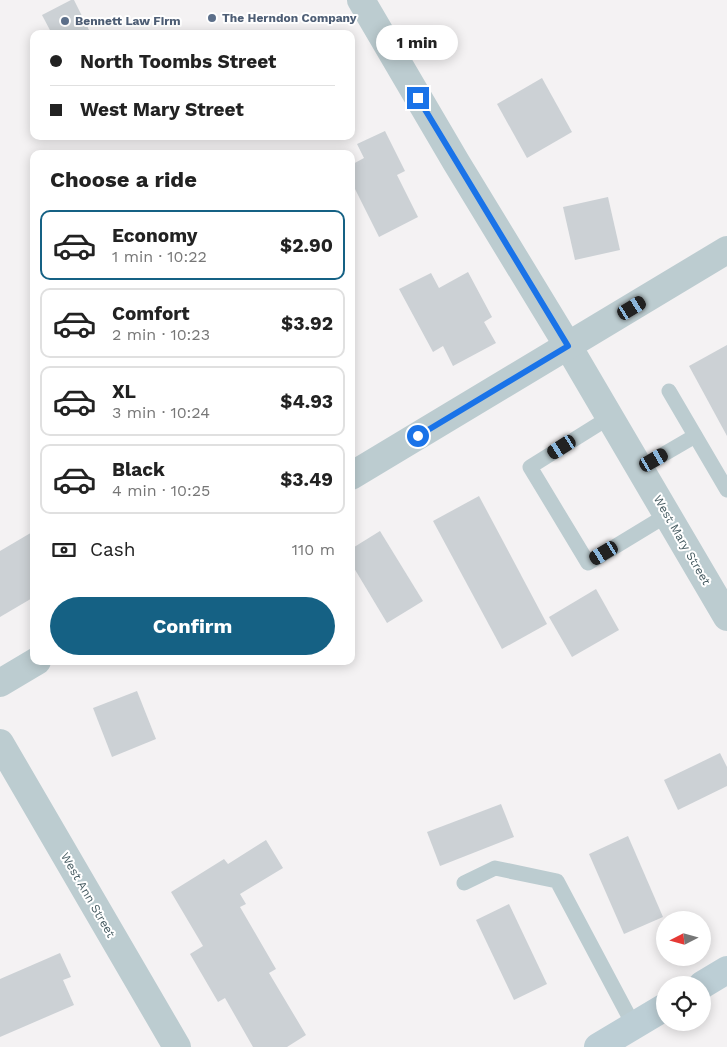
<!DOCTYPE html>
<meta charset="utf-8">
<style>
:root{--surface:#fff;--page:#f2f2f2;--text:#222;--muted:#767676;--line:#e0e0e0;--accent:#156184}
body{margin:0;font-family:"Work Sans",sans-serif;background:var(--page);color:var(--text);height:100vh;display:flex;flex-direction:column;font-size:19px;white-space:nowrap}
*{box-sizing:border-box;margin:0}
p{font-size:16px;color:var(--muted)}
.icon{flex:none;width:28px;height:28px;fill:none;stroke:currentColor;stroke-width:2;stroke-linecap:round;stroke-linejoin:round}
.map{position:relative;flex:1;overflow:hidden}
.drawer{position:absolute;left:30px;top:150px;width:325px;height:515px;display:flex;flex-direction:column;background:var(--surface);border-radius:10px;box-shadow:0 2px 12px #0003}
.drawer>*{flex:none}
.hud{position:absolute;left:30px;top:30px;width:325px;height:110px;border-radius:10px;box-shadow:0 2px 12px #0003;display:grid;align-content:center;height:110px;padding:0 20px;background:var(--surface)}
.needle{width:32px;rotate:264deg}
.fabs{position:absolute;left:656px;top:911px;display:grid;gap:10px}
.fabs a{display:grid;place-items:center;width:55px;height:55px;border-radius:50%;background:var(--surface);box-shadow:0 2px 12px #0003;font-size:25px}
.end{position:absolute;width:22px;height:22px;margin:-11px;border:6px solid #1a73e8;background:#fff;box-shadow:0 0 0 2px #fff}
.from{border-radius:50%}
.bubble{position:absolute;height:35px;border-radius:18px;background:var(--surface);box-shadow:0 2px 12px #0003;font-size:16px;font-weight:700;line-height:35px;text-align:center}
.car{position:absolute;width:15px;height:30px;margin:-15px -8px;border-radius:6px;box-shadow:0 0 4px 1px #0007;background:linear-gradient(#222 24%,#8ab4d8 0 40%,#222 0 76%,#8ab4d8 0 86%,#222 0)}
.hud b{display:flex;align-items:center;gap:18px;height:48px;font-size:19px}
.hud b+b{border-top:1px solid var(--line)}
.hud i{width:12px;height:12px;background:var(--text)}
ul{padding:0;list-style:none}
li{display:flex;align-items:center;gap:15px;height:70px;margin:0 10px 8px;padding:0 10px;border:2px solid var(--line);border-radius:10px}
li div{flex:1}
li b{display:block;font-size:19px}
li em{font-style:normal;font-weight:700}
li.active{border-color:var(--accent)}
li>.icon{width:45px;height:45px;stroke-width:1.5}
h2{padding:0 20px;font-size:22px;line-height:60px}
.pay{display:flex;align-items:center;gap:12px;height:55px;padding:0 20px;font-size:19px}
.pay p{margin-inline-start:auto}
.action{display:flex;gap:10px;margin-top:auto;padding:10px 20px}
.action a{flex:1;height:58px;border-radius:30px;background:var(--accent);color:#fff;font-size:20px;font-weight:700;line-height:58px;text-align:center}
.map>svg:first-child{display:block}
.building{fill:#ccd1d5}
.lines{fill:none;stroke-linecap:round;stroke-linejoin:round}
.service{stroke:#bcccd0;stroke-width:15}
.minor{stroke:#bcccd0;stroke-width:28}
.secondary{stroke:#bcced5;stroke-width:28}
.route{stroke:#1a73e8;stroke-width:6}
.service-dot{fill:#5c6f8a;stroke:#fff;stroke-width:2}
.labels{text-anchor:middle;stroke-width:4;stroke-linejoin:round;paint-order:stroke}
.service-label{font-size:12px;font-weight:bold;fill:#4e5e75;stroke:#fff;text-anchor:start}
.street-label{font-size:12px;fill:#475c62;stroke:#fff}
</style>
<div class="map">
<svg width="727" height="1047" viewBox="0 0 727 1047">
<rect width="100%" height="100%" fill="#f4f2f3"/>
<g class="building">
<polygon points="71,0 74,0 91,34 52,34 42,15"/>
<polygon points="542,78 572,132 527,158 497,104"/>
<polygon points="385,131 405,171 397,175 418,217 379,237 351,181 351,165 364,158 357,144"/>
<polygon points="608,197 620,250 575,260 563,207"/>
<polygon points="468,272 492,317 484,322 496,343 453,366 443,346 433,352 399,289 431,273 439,288"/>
<polygon points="727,345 727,436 689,366"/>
<polygon points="479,496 547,624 502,649 433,521"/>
<polygon points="34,531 34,597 0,617 0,551"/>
<polygon points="380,531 423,601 387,623 351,563 351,549"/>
<polygon points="596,589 619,630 572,657 549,617"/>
<polygon points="137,691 156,739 112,757 93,708"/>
<polygon points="720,753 727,767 727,786 678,810 664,780"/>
<polygon points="501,804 514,837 440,866 427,832"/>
<polygon points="628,836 663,917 624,934 589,854"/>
<polygon points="266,840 283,868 240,894 246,904 240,907 276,969 269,973 306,1035 287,1047 253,1047 225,998 218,1002 190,954 203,946 171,892 224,859 228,864"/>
<polygon points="509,904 547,984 514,1000 476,920"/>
<polygon points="60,953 71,977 63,980 74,1005 0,1037 0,979"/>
</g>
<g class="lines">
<g class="service">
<polyline points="669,391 727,490"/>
<polyline points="610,417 530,467 588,563 667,515"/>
<polyline points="640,468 695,436"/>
<polyline points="464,883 495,868 557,881 634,1026"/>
</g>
<g class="minor">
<polyline points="361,0 456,162 568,346 727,617"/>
<polyline points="351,476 727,250"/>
<polyline points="0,683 37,661"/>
<polyline points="0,743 177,1047"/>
</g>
<g class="secondary">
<polyline points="702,985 727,970"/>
<polyline points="598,1047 665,1007"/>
</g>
</g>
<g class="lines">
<polyline class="route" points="418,436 568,346 418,98"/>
</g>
<g class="service-dot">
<circle cx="212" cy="18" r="5"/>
<circle cx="65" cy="21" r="5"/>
</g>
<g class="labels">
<g class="service-label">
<text x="222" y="22">The Herndon Company</text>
<text x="75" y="25">Bennett Law Firm</text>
</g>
<g class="street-label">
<text transform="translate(682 540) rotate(60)" y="4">West Mary Street</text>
<text transform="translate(88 895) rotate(60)" y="4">West Ann Street</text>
</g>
</g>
</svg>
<div class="fabs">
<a><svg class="needle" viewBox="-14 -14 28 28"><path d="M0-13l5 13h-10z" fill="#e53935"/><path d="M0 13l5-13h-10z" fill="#767676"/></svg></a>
<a><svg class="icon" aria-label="locate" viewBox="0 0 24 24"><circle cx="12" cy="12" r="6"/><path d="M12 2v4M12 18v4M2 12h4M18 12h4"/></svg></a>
</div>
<i class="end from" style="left:418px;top:436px"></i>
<i class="end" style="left:418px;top:98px"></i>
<div class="bubble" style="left:376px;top:25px;width:82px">1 min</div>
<i class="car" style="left:632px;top:308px;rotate:59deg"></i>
<i class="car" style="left:562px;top:447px;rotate:238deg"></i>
<i class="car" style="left:654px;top:460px;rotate:60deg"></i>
<i class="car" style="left:604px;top:553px;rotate:239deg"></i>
<div class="hud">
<b><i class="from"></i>North Toombs Street</b>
<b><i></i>West Mary Street</b>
</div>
<section class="drawer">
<h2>Choose a ride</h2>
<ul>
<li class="active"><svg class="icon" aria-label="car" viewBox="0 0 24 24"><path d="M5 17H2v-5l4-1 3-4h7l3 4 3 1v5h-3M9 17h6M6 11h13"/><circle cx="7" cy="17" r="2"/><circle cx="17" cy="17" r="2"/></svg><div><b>Economy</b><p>1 min · 10:22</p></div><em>$2.90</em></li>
<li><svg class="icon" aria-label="car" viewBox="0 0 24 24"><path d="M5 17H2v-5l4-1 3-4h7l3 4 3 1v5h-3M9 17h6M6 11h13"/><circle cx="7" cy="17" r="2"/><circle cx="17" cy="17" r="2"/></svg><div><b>Comfort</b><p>2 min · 10:23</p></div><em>$3.92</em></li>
<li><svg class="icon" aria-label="car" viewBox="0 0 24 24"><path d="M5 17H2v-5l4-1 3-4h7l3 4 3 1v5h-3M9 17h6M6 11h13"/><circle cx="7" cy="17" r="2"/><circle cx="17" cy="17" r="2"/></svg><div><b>XL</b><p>3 min · 10:24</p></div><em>$4.93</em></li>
<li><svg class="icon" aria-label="car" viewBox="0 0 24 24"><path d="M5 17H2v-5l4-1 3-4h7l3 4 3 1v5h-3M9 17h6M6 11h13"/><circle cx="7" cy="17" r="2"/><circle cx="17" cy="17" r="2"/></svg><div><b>Black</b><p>4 min · 10:25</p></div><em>$3.49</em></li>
</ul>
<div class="pay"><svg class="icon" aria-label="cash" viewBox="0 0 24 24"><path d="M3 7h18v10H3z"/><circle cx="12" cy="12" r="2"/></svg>Cash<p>110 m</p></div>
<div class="action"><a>Confirm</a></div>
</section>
</div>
